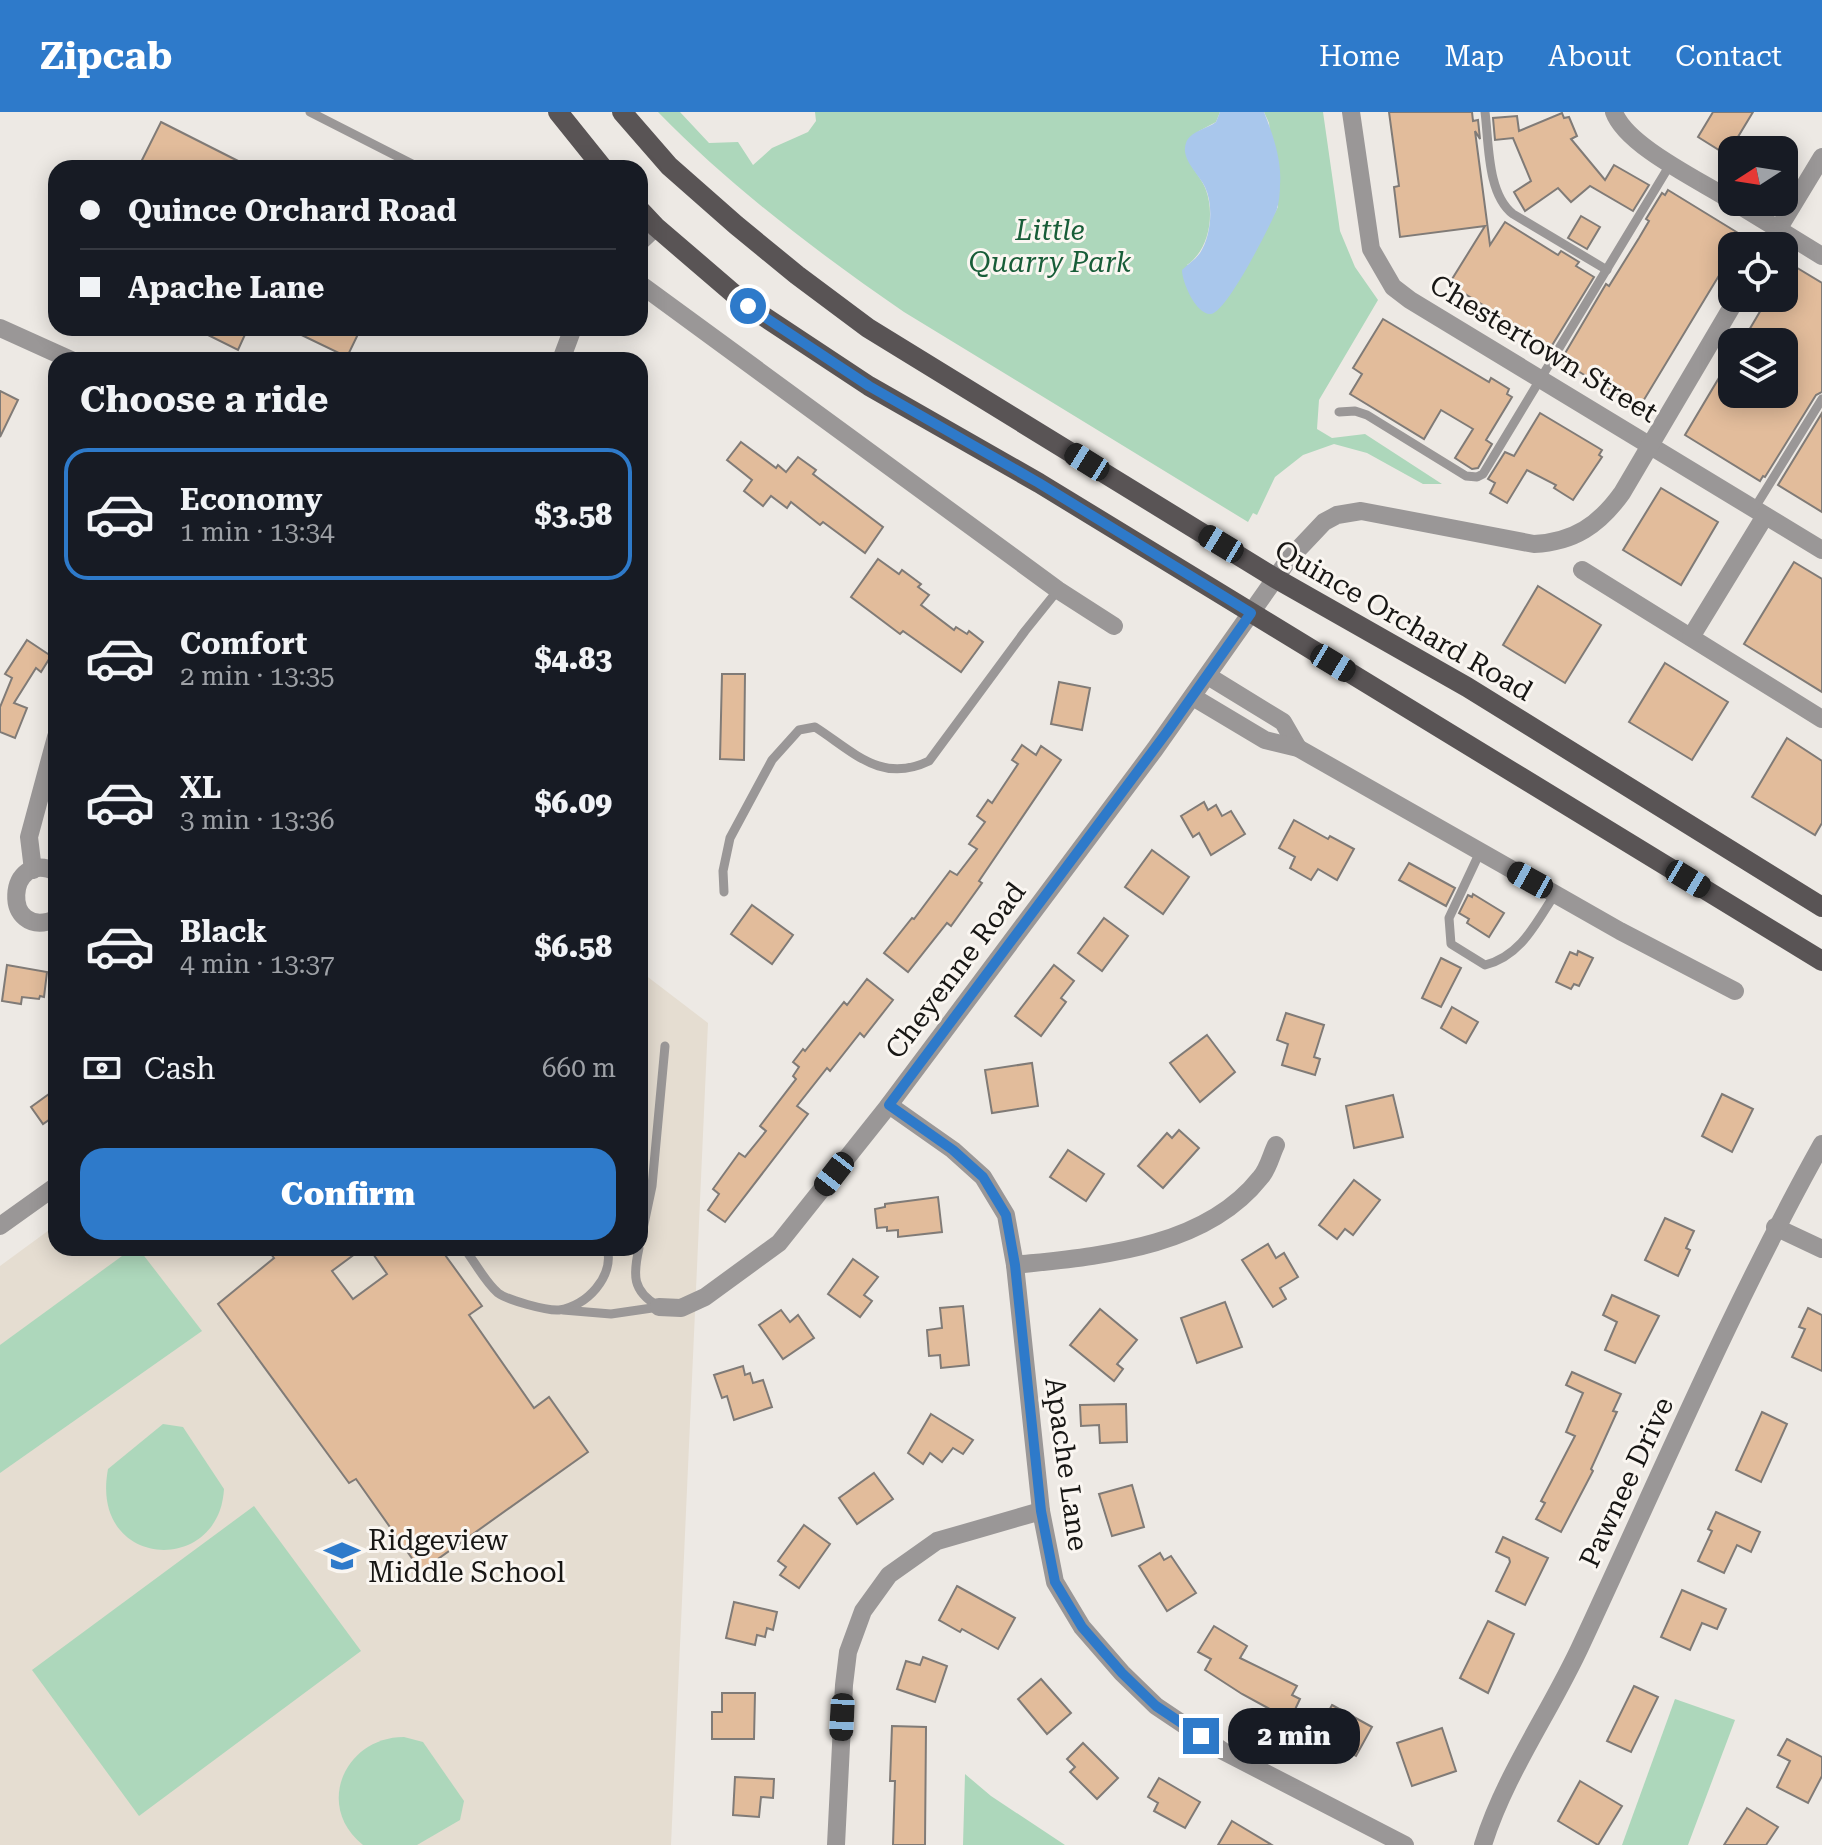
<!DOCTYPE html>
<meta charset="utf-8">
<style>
:root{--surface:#171b24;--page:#242831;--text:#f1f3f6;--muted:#9ea1a6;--line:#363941;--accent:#2e7aca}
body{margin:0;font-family:"Roboto Serif",serif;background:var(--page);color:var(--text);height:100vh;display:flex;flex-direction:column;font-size:30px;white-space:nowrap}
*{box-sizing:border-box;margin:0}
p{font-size:26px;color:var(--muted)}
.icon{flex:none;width:44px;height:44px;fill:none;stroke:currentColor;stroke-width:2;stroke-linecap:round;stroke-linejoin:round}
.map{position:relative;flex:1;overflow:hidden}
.drawer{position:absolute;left:48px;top:240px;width:600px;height:904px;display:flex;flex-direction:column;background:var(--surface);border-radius:24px;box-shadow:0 4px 20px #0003}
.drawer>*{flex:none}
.top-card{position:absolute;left:48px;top:48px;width:600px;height:176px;border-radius:24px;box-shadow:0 4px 20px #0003;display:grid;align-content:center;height:176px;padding:0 32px;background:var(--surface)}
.needle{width:52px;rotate:258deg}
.tools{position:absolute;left:1718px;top:24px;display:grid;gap:16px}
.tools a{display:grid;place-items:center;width:80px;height:80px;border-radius:16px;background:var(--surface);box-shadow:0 4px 20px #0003;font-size:40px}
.end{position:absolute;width:36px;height:36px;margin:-18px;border:10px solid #2e7aca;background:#fff;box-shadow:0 0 0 4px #fff}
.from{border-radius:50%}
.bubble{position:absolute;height:56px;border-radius:24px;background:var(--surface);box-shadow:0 4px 20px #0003;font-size:26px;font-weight:800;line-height:56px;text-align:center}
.car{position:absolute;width:24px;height:48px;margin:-24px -12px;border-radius:10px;box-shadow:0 0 6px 2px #0007;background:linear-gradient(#222 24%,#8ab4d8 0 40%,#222 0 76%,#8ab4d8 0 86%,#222 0)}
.top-card b{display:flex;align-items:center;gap:28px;height:76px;font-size:30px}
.top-card b+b{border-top:2px solid var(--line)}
.top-card i{width:20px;height:20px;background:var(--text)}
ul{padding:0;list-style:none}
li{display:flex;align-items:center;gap:24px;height:132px;margin:0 16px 12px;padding:0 16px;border:4px solid transparent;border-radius:24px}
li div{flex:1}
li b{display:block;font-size:30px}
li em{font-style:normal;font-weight:800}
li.current{border-color:var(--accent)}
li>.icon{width:72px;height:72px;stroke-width:1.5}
h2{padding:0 32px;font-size:36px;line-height:96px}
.pay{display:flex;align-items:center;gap:20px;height:88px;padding:0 32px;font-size:30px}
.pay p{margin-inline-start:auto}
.button{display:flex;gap:16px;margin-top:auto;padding:16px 32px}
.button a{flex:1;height:92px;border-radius:24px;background:var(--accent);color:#fff;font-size:32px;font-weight:800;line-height:92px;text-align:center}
header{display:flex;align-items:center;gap:48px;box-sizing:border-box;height:112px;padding:0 40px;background:var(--accent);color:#fff}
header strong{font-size:38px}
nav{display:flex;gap:44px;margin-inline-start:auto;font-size:28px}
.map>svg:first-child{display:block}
.built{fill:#e5ddd1}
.green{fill:#add7bb}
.water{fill:#a9c7ec}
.building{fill:#e2bc9b;stroke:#807b77;stroke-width:2}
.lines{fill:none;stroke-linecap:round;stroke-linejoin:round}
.service{stroke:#9a9797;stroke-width:9}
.minor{stroke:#9a9797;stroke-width:18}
.primary{stroke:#595455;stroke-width:20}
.route{stroke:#2e7aca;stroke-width:10}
.labels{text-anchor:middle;stroke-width:6;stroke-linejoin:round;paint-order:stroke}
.park-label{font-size:28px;font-style:italic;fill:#185d38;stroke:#faf6f1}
.street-label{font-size:28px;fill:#171614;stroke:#faf6f1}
.poi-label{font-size:28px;fill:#171614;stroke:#faf6f1;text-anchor:start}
</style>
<header>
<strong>Zipcab</strong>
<nav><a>Home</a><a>Map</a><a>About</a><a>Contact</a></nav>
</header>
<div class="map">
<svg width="1822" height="1733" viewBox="0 0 1822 1733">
<rect width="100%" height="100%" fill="#ede9e4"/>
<polygon class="built" points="640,859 708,911 671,1733 0,1733 0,1154 56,1113 56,1136 640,1136"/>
<g class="green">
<path d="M 658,0 L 680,0 L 709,31 L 738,30 L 753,53 L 772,36 L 808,20 L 816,9 L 815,0 L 1220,0 L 1216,10 L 1199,19 L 1190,51 C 1195,60 1203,69 1206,78 C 1215,103 1209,138 1187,153 L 1251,146 L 1278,95 L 1269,11 L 1264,0 L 1323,0 L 1340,119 L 1355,155 L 1378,188 L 1319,288 L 1317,317 L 1332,326 L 1365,322 L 1442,372 L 1423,372 L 1367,341 L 1334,332 L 1303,343 L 1275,365 L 1257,403 L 1253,401 L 1248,410 L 904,200 C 817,140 732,76 658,0 Z"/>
<polygon points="133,1136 138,1136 202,1219 0,1361 0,1233"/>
<path d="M 163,1312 L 183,1315 L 224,1377 C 219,1465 89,1457 108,1357 Z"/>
<polygon points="254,1394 361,1539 139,1704 32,1558"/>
<polygon points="1675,1587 1735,1608 1688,1733 1622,1733"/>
<path d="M 404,1625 L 423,1630 L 464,1689 L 460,1708 L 417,1733 L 363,1733 C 314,1694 345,1625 404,1625 Z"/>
<polygon points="965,1662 991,1684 1065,1733 963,1733"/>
</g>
<path class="water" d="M 1220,0 L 1264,0 C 1273,23 1282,48 1280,73 C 1280,81 1279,90 1277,97 C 1270,114 1227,200 1211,202 C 1196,203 1182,170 1182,158 C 1188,152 1195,148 1200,141 C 1211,124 1214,94 1205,75 C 1199,62 1180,47 1186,31 C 1190,19 1207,17 1216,10 Z"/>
<g class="building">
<polygon points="1389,0 1472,0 1473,9 1478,8 1480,27 1475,19 1490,133 1505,110 1558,143 1561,139 1579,150 1576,154 1594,165 1551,235 1449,172 1485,114 1400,125 1394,75 1399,74"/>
<polygon points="1713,0 1753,0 1727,43 1698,25"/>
<polygon points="1562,1 1564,6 1569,5 1577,24 1571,27 1605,68 1614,53 1649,73 1633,99 1590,74 1571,90 1558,76 1525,99 1514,80 1531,69 1513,26 1495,28 1493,6 1517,4 1519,19"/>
<polygon points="161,10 252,56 138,56"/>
<polygon points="1668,78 1743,124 1737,134 1732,134 1732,142 1639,296 1563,250 1566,245 1564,243 1606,172 1609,174 1639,126 1649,109 1646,107 1662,81 1665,83"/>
<polygon points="1581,104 1600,115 1587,137 1568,126"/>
<polygon points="1789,151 1822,171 1822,280 1816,283 1765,365 1763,364 1760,369 1685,323 1732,244 1732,282 1784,282 1784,230 1742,230 1768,186 1784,186 1784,159"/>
<polygon points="1383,207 1489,270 1491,266 1509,277 1507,282 1512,285 1486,328 1492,332 1478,356 1472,357 1455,346 1473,317 1441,298 1424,327 1350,282 1362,262 1353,256"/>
<polygon points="194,216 248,216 238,238"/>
<polygon points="287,216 361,216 347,245"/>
<polygon points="0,279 18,288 0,325"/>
<polygon points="1540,301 1602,338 1599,343 1602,345 1573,388 1554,376 1556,373 1527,358 1507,391 1490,381 1495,371 1488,367 1505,340 1514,344"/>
<polygon points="1822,301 1822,400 1778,373"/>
<polygon points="741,330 776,356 778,353 786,360 798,345 816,358 813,362 883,415 865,441 823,410 820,413 791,390 787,396 771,384 763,394 744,379 752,368 727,348"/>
<polygon points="1661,376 1718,410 1681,473 1623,438"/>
<polygon points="878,447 899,462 902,458 921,472 918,475 929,483 921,493 954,518 956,515 967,522 969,519 983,530 961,560 903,519 900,522 851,485"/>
<polygon points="1794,450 1822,467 1822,580 1744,532"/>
<polygon points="1538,474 1601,513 1565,571 1503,533"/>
<polygon points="27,528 51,544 41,560 36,556 14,591 27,596 15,626 0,620 0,595 12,566 5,562"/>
<polygon points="1665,551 1728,590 1692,648 1629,610"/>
<polygon points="722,562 745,562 744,648 720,647"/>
<polygon points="1059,570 1090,576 1082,618 1051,612"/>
<polygon points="1787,626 1822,649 1822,711 1815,723 1752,685"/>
<polygon points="1022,633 1036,643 1041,634 1061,648 979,769 982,771 951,814 947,811 908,860 884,841 912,806 914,807 950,759 957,763 977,737 969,732 985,710 977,704 988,688 992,691 1018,652 1012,648"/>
<polygon points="1204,690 1208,698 1216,693 1222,704 1231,699 1245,722 1211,743 1199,721 1193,725 1181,704"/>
<polygon points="1294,708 1328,727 1330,724 1354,737 1337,768 1318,757 1311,768 1290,756 1295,745 1279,736"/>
<polygon points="1152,738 1189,765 1163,802 1125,775"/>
<polygon points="1409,751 1455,776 1446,794 1399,768"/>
<polygon points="1473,782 1504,801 1489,825 1467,811 1469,807 1459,801 1468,783 1472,785"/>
<polygon points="752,793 793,823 772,852 731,822"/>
<polygon points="1104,806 1128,824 1102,859 1078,841"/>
<polygon points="1578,839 1593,846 1579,874 1574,872 1571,877 1556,870 1570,840 1577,843"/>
<polygon points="1441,846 1461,856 1441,895 1422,886"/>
<polygon points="7,853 47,860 44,885 40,884 39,887 22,885 21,892 2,889"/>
<polygon points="1054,853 1074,869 1061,886 1066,890 1041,924 1015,904"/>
<polygon points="867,867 893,888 864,925 860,921 830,959 827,956 797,994 808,1002 725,1110 708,1098 719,1082 713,1077 739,1041 745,1045 766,1019 760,1014 796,967 793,964 799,955 793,950 803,937 805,939 844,890 847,893"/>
<polygon points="1452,895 1478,910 1466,931 1441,916"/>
<polygon points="1286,901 1324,913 1314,945 1320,947 1315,963 1282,953 1288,932 1277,928"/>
<polygon points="1207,923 1235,960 1200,990 1170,951"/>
<polygon points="1032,951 1038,994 992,1001 985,958"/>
<polygon points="56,977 56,1003 43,1012 31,995"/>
<polygon points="1722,982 1753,997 1732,1040 1702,1024"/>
<polygon points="1393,983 1403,1025 1354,1036 1346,994"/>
<polygon points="1179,1018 1199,1036 1163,1076 1138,1054 1167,1021 1172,1026"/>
<polygon points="1068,1038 1104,1062 1086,1089 1050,1065"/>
<polygon points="1354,1068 1380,1088 1353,1123 1345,1117 1337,1127 1319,1113"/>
<polygon points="938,1085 942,1120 898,1125 898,1118 887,1119 887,1115 877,1116 875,1097 885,1095 885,1092"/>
<polygon points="1665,1106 1694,1119 1686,1136 1690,1138 1678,1164 1645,1148"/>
<polygon points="1268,1132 1276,1146 1284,1141 1298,1165 1280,1176 1286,1187 1273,1195 1242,1148"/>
<polygon points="266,1136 363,1136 332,1159 353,1187 387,1162 369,1136 440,1136 482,1194 469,1203 534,1296 549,1285 588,1340 421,1459 356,1367 349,1371 218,1192 274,1146"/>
<polygon points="853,1147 878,1165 864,1183 872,1189 860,1205 828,1182"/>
<polygon points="1612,1183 1659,1204 1635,1251 1605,1238 1617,1210 1603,1203"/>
<polygon points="1225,1190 1242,1235 1197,1251 1181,1206"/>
<polygon points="963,1194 969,1253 941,1256 940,1243 929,1244 927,1218 942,1216 940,1196"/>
<polygon points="1808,1196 1822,1203 1822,1259 1792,1245 1805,1217 1799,1215"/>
<polygon points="1100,1197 1137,1228 1117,1252 1123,1257 1114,1269 1070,1233"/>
<polygon points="781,1198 790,1210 798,1203 814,1226 783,1247 759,1213"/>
<polygon points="743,1254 745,1263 750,1261 753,1271 763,1268 772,1295 734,1308 727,1284 722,1286 714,1263"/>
<polygon points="1572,1260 1621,1282 1613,1299 1617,1300 1591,1357 1593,1359 1561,1420 1536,1407 1545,1391 1541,1389 1575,1324 1566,1320 1583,1281 1566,1273"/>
<polygon points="1126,1292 1127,1330 1100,1331 1099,1313 1081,1314 1080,1293"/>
<polygon points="1762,1300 1787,1312 1761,1370 1736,1358"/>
<polygon points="931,1302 973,1328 963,1342 953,1336 942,1350 930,1341 923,1352 908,1341"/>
<polygon points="874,1361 893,1387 857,1412 839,1386"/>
<polygon points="1132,1373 1144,1415 1112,1424 1099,1382"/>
<polygon points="1716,1400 1760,1420 1751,1440 1737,1433 1724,1461 1698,1449 1712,1419 1708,1417"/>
<polygon points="804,1413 830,1432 799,1476 780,1463 786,1455 778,1449"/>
<polygon points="1503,1425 1548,1446 1525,1493 1496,1479 1510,1450 1509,1446 1496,1440"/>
<polygon points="1160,1441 1164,1448 1171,1444 1196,1481 1167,1499 1139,1454"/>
<polygon points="957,1474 1015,1506 998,1537 962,1517 960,1520 939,1508"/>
<polygon points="1682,1478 1726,1497 1717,1517 1702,1511 1690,1538 1661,1525"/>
<polygon points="734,1490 777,1500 773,1518 767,1516 765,1525 757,1523 755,1533 726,1526"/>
<polygon points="1488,1509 1514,1522 1488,1581 1460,1566"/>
<polygon points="1214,1514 1247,1534 1240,1546 1297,1574 1292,1583 1300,1587 1290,1608 1242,1582 1205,1558 1211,1547 1198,1540"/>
<polygon points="923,1545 947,1554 935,1590 897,1577 906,1549 920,1553"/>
<polygon points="1041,1567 1071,1601 1047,1622 1018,1587"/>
<polygon points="1634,1574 1658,1585 1631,1640 1607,1629"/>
<polygon points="722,1581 755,1581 754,1627 712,1627 712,1600 722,1600"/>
<polygon points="1332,1593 1372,1615 1356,1644 1316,1622"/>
<polygon points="892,1614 926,1615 925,1733 893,1733 895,1669 890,1669"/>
<polygon points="1442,1616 1456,1659 1412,1674 1397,1631"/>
<polygon points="1787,1627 1822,1645 1822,1664 1808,1691 1777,1675 1790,1649 1778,1643"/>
<polygon points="1083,1631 1118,1666 1097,1687 1070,1660 1075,1655 1067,1647"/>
<polygon points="735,1665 774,1667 773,1686 761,1685 759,1705 733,1703"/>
<polygon points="1159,1666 1200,1690 1185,1716 1154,1699 1158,1691 1148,1685"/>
<polygon points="1580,1669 1622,1694 1598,1733 1558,1709"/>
<polygon points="1747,1696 1778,1715 1766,1733 1724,1733"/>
<polygon points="1232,1709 1272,1733 1218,1733"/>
</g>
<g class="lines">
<g class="service">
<polyline points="310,0 420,56"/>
<path d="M 1485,0 C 1489,31 1487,82 1513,102 L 1607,158"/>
<polyline points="1339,300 1355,299 1367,303 1466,364 1477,365 1483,362 1671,51"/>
<polyline points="1754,397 1822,287"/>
<path d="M 1480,740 L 1449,806 L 1451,832 L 1485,853 C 1521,844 1536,811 1555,782"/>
<path d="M 724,780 L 723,759 L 730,726 L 772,648 L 799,618 L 815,615 C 854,640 881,672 929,649 L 1025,519 L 1058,478"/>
<polyline points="640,1131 652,1074 665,934"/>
<path d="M 464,1136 C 475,1150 485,1170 498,1181 C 507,1188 547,1199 559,1198 C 586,1195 615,1164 607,1136"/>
<path d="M 639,1136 C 633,1163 632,1179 658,1194"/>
<polyline points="563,1198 611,1202 659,1195"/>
</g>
<g class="minor">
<polyline points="1351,0 1371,137 1393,175 1410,188 1822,438"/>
<path d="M 1614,0 C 1626,34 1701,69 1732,89"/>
<polyline points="1734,90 1822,144"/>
<polyline points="640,130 656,115"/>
<polyline points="1768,134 1822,45"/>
<polyline points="640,172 1058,478 1114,514"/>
<polyline points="0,216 71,248"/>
<polyline points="561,248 573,216"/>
<polyline points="1582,458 1822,607"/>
<polyline points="1691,525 1765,404"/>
<polyline points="1208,564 1283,610 1298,636"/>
<polyline points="1193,585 1265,628 1298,636 1620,819 1735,879"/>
<polyline points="33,758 29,725 56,625"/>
<path d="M 56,760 C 6,735 0,830 56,807"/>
<polyline points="889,993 953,1038 983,1065 1006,1103 1015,1153 1041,1399 1055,1470 1082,1515 1122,1561 1156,1594 1223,1639 1405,1733"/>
<polyline points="0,1114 56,1074"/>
<polyline points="1775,1115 1822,1137"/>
<path d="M 1015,1153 C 1097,1144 1204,1137 1260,1066 C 1268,1058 1271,1043 1276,1033"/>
<path d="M 659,1195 L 681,1196 L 705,1185 L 779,1131 L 889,993 L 1155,637 L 1289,447 L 1324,410 L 1337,403 L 1361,399 L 1534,432 C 1574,430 1599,413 1622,381 L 1737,186"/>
<polyline points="836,1733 844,1573 848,1540 863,1499 889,1463 937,1429 1041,1399"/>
<path d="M 1483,1733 C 1505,1662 1551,1599 1582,1531 C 1660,1364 1732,1193 1822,1032"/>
</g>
<g class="primary">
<polyline points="558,0 603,56"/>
<polyline points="622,0 669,54 736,113 797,163 868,216 1275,466 1467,575 1822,795"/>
<polyline points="640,98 656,115 748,194 869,274 1039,371 1822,849"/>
</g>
</g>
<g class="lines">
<polyline class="route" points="748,194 869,274 1039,371 1251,501 1167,620 889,993 953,1038 983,1065 1006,1103 1015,1153 1041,1399 1055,1470 1082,1515 1122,1561 1156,1594 1201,1624"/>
</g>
<defs>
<g id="school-bare" transform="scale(2.76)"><path d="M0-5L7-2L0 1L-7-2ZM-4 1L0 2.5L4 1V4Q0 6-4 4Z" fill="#2e7aca" stroke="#faf6f1" stroke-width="2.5" paint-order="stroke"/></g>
</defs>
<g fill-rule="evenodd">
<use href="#school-bare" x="342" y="1444"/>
</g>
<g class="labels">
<g class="park-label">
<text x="1050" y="128">Little<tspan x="1050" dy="32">Quarry Park</tspan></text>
</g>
<g class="street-label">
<text transform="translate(1544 236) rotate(31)" y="10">Chestertown Street</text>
<text transform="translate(1404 508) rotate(30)" y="10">Quince Orchard Road</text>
<text transform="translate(955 858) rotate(-53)" y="10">Cheyenne Road</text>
<text transform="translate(1067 1352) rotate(82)" y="10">Apache Lane</text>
<text transform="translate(1626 1370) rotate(-65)" y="10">Pawnee Drive</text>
</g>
<g class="poi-label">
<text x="368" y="1438">Ridgeview<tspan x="368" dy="32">Middle School</tspan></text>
</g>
</g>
</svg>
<div class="tools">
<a><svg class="needle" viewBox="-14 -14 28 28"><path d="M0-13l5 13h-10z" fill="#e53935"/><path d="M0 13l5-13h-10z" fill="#9ea1a6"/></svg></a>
<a><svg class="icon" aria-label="locate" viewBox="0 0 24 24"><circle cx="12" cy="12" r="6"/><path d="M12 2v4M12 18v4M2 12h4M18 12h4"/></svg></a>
<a><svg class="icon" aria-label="layers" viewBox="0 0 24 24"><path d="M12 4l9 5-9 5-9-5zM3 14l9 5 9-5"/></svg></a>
</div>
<i class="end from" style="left:748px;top:194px"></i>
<i class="end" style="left:1201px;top:1624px"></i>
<div class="bubble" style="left:1228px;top:1596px;width:132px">2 min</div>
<i class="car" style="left:1087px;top:350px;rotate:302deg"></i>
<i class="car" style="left:1221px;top:432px;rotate:301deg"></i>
<i class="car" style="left:1333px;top:551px;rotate:121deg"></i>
<i class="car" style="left:1688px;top:767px;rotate:121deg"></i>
<i class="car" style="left:1530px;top:768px;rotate:299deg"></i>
<i class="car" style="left:834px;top:1062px;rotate:218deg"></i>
<i class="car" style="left:842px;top:1605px;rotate:183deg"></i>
<div class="top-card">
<b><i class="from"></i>Quince Orchard Road</b>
<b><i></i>Apache Lane</b>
</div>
<section class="drawer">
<h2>Choose a ride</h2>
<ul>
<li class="current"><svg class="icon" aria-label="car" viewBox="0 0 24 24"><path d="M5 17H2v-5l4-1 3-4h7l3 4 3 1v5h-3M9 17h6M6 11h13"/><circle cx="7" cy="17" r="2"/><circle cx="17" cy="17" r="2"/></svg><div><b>Economy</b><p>1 min · 13:34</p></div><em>$3.58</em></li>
<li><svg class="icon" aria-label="car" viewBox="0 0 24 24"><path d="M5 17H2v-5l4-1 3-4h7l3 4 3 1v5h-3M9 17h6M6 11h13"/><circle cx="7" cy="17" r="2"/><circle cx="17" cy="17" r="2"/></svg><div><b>Comfort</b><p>2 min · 13:35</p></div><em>$4.83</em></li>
<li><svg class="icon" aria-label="car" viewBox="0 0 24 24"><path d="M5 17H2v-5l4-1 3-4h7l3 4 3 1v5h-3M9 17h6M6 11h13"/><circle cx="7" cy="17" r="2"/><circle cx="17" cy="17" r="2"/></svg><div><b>XL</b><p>3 min · 13:36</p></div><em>$6.09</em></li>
<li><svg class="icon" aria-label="car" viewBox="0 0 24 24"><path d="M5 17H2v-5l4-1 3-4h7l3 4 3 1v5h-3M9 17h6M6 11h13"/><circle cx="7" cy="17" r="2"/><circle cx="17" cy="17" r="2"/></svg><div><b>Black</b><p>4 min · 13:37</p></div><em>$6.58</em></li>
</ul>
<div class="pay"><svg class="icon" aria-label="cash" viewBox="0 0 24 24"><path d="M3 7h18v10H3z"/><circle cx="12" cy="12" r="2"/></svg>Cash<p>660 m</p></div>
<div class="button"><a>Confirm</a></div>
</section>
</div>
